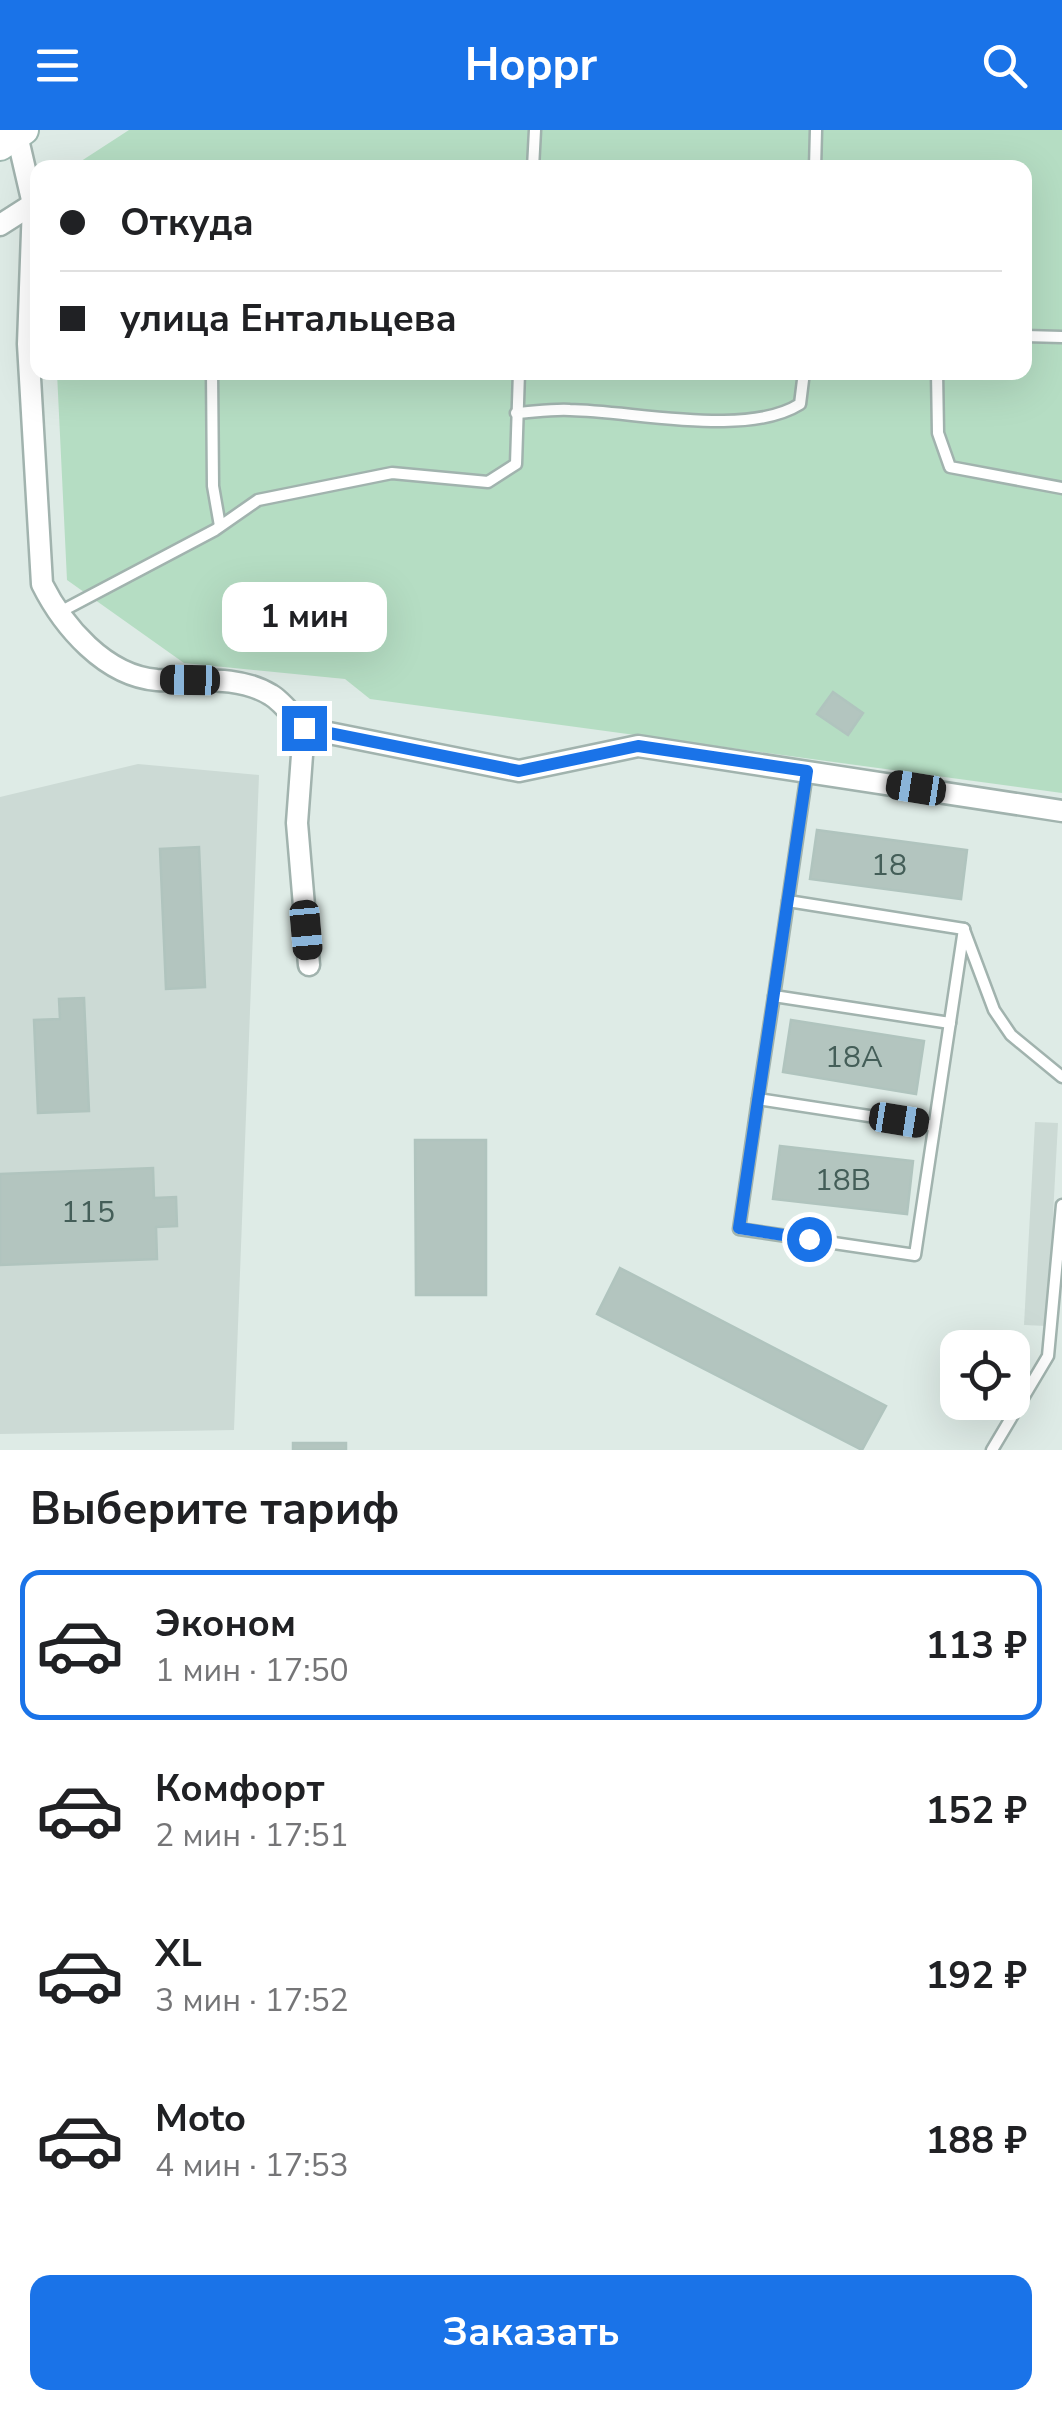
<!DOCTYPE html>
<html lang="ru">
<meta charset="utf-8">
<style>
:root{--surface:#fff;--page:#f6f6f6;--text:#202124;--muted:#757577;--line:#e0e0e0;--accent:#1a73e8}
body{margin:0;font-family:"Nunito Sans",sans-serif;background:var(--page);color:var(--text);height:100vh;display:flex;flex-direction:column;font-size:38px;white-space:nowrap}
*{box-sizing:border-box;margin:0}
p{font-size:32px;color:var(--muted)}
.icon{flex:none;width:55px;height:55px;fill:none;stroke:currentColor;stroke-width:2;stroke-linecap:round;stroke-linejoin:round}
.map{position:relative;height:1320px;overflow:hidden}
.sheet{display:flex;flex-direction:column;background:var(--surface);flex:1}
.sheet>*{flex:none}
.guide{position:absolute;left:30px;top:30px;width:1002px;height:220px;border-radius:20px;box-shadow:0 10px 40px #0002;display:grid;align-content:center;height:220px;padding:0 30px;background:var(--surface)}
.buttons{position:absolute;left:940px;top:1200px;display:grid;gap:20px}
.buttons a{display:grid;place-items:center;width:90px;height:90px;border-radius:20px;background:var(--surface);box-shadow:0 10px 40px #0002;font-size:50px}
.end{position:absolute;width:45px;height:45px;margin:-22px;border:12px solid #1a73e8;background:#fff;box-shadow:0 0 0 5px #fff}
.from{border-radius:50%}
.bubble{position:absolute;height:70px;border-radius:20px;background:var(--surface);box-shadow:0 10px 40px #0002;font-size:32px;font-weight:700;line-height:70px;text-align:center}
.car{position:absolute;width:30px;height:60px;margin:-30px -15px;border-radius:12px;box-shadow:0 0 8px 2px #0007;background:linear-gradient(#222 24%,#8ab4d8 0 40%,#222 0 76%,#8ab4d8 0 86%,#222 0)}
.guide b{display:flex;align-items:center;gap:35px;height:95px;font-size:38px}
.guide b+b{border-top:2px solid var(--line)}
.guide i{width:25px;height:25px;background:var(--text)}
ul{padding:0;list-style:none}
li{display:flex;align-items:center;gap:30px;height:150px;margin:0 20px 15px;padding:0 10px;border:5px solid transparent;border-radius:20px}
li div{flex:1}
li b{display:block;font-size:38px}
li em{font-style:normal;font-weight:700}
li.on{border-color:var(--accent)}
li>.icon{width:90px;height:90px;stroke-width:1.5}
h2{padding:0 30px;font-size:45px;line-height:120px}
.cta{display:flex;gap:20px;margin-top:auto;padding:20px 30px}
.cta a{flex:1;height:115px;border-radius:20px;background:var(--accent);color:#fff;font-size:40px;font-weight:700;line-height:115px;text-align:center}
header{display:flex;justify-content:space-between;align-items:center;height:130px;padding:0 30px;background:var(--accent);color:#fff;font-size:45px;font-weight:700}
.map>svg:first-child{display:block}
.built{fill:#ccdad5}
.green{fill:#b5ddc3}
.building{fill:#b3c5bf;stroke:#b0c4be;stroke-width:2.5}
.lines{fill:none;stroke-linecap:round;stroke-linejoin:round}
.lane-casing{stroke:#a1b3ae;stroke-width:15}
.street-casing{stroke:#a1b3ae;stroke-width:25}
.secondary-casing{stroke:#9db7af;stroke-width:32}
.lane{stroke:#fff;stroke-width:10}
.street{stroke:#fff;stroke-width:20}
.secondary{stroke:#fff;stroke-width:28}
.route{stroke:#1a73e8;stroke-width:12}
.labels{text-anchor:middle;stroke-width:8;stroke-linejoin:round;paint-order:stroke}
.number-label{font-size:30px;fill:#445e58}
</style>
<header><svg class="icon" aria-label="menu" viewBox="0 0 24 24"><path d="M4 6h16M4 12h16M4 18h16"/></svg>Hoppr<svg class="icon" aria-label="search" viewBox="0 0 24 24"><circle cx="10" cy="10" r="6"/><path d="M15 15l6 6"/></svg></header>
<div class="map">
<svg width="1062" height="1320" viewBox="0 0 1062 1320">
<rect width="100%" height="100%" fill="#deebe6"/>
<g class="built">
<polygon points="138,634 259,645 234,1300 0,1304 0,667"/>
<polygon points="1035,992 1058,993 1047,1196 1024,1195"/>
</g>
<polygon class="green" points="129,0 1062,0 1062,663 370,569 345,549 184,533 67,450 57,243 1025,242 1025,38 72,37"/>
<g class="building">
<polygon points="833,562 863,583 848,605 817,584"/>
<polygon points="817,700 967,720 961,769 810,749"/>
<polygon points="199,717 205,857 166,859 160,719"/>
<polygon points="84,868 89,981 38,983 34,890 60,889 59,869"/>
<polygon points="791,890 924,911 916,964 783,942"/>
<polygon points="415,1010 486,1010 486,1165 416,1165"/>
<polygon points="780,1016 913,1031 907,1084 773,1069"/>
<polygon points="153,1038 154,1068 176,1067 177,1096 156,1097 157,1129 0,1135 0,1044"/>
<polygon points="620,1138 886,1276 862,1320 597,1184"/>
<rect x="293" y="1313" width="53" height="7"/>
</g>
<g class="lines">
<g class="lane-casing">
<g id="lane">
<polyline points="533,38 535,0"/>
<polyline points="815,38 816,0"/>
<polyline points="1025,206 1062,207"/>
<polyline points="212,242 213,356 220,396"/>
<polyline points="937,242 938,303 950,337 1062,358"/>
<path d="M 516,283 C 534,282 552,279 570,280 C 634,281 746,308 800,274 L 804,242"/>
<polyline points="58,483 215,400 258,370 392,343 488,352 516,334 519,242"/>
<polyline points="807,642 788,771 964,799"/>
<polyline points="788,771 774,866 950,893"/>
<polyline points="964,800 994,880 1011,905 1062,947"/>
<polyline points="774,866 758,969 934,996"/>
<polyline points="758,969 739,1099 915,1125 964,799"/>
<polyline points="992,1320 1048,1226 1062,1075"/>
</g>
</g>
<g class="street-casing">
<g id="street">
<path d="M 17,5 L 33,74 L 28,214 L 42,454 C 63,496 105,546 157,550 C 194,552 237,544 271,565 C 283,572 294,588 304,598 L 297,693 L 309,835"/>
<polyline points="0,95 33,74"/>
<polyline points="304,598 519,641 638,616 1062,681"/>
</g>
</g>
<g class="secondary-casing">
<polyline id="secondary" points="0,16 24,0"/>
</g>
<use href="#lane" class="lane"/>
<use href="#street" class="street"/>
<use href="#secondary" class="secondary"/>
</g>
<g class="lines">
<polyline class="route" points="304,598 519,641 638,616 807,641 739,1098 809,1109"/>
</g>
<g class="labels">
<g class="number-label">
<text x="889" y="745">18</text>
<text x="854" y="937">18А</text>
<text x="843" y="1060">18В</text>
<text x="88" y="1092">115</text>
</g>
</g>
</svg>
<div class="buttons">
<a><svg class="icon" aria-label="locate" viewBox="0 0 24 24"><circle cx="12" cy="12" r="6"/><path d="M12 2v4M12 18v4M2 12h4M18 12h4"/></svg></a>
</div>
<i class="end from" style="left:809px;top:1109px"></i>
<i class="end" style="left:304px;top:598px"></i>
<div class="bubble" style="left:222px;top:452px;width:165px">1 мин</div>
<i class="car" style="left:190px;top:550px;rotate:271deg"></i>
<i class="car" style="left:916px;top:658px;rotate:279deg"></i>
<i class="car" style="left:306px;top:800px;rotate:175deg"></i>
<i class="car" style="left:899px;top:990px;rotate:99deg"></i>
<div class="guide">
<b><i class="from"></i>Откуда</b>
<b><i></i>улица Ентальцева</b>
</div>
</div>
<section class="sheet">
<h2>Выберите тариф</h2>
<ul>
<li class="on"><svg class="icon" aria-label="car" viewBox="0 0 24 24"><path d="M5 17H2v-5l4-1 3-4h7l3 4 3 1v5h-3M9 17h6M6 11h13"/><circle cx="7" cy="17" r="2"/><circle cx="17" cy="17" r="2"/></svg><div><b>Эконом</b><p>1 мин · 17:50</p></div><em>113 ₽</em></li>
<li><svg class="icon" aria-label="car" viewBox="0 0 24 24"><path d="M5 17H2v-5l4-1 3-4h7l3 4 3 1v5h-3M9 17h6M6 11h13"/><circle cx="7" cy="17" r="2"/><circle cx="17" cy="17" r="2"/></svg><div><b>Комфорт</b><p>2 мин · 17:51</p></div><em>152 ₽</em></li>
<li><svg class="icon" aria-label="car" viewBox="0 0 24 24"><path d="M5 17H2v-5l4-1 3-4h7l3 4 3 1v5h-3M9 17h6M6 11h13"/><circle cx="7" cy="17" r="2"/><circle cx="17" cy="17" r="2"/></svg><div><b>XL</b><p>3 мин · 17:52</p></div><em>192 ₽</em></li>
<li><svg class="icon" aria-label="car" viewBox="0 0 24 24"><path d="M5 17H2v-5l4-1 3-4h7l3 4 3 1v5h-3M9 17h6M6 11h13"/><circle cx="7" cy="17" r="2"/><circle cx="17" cy="17" r="2"/></svg><div><b>Moto</b><p>4 мин · 17:53</p></div><em>188 ₽</em></li>
</ul>
<div class="cta"><a>Заказать</a></div>
</section>
